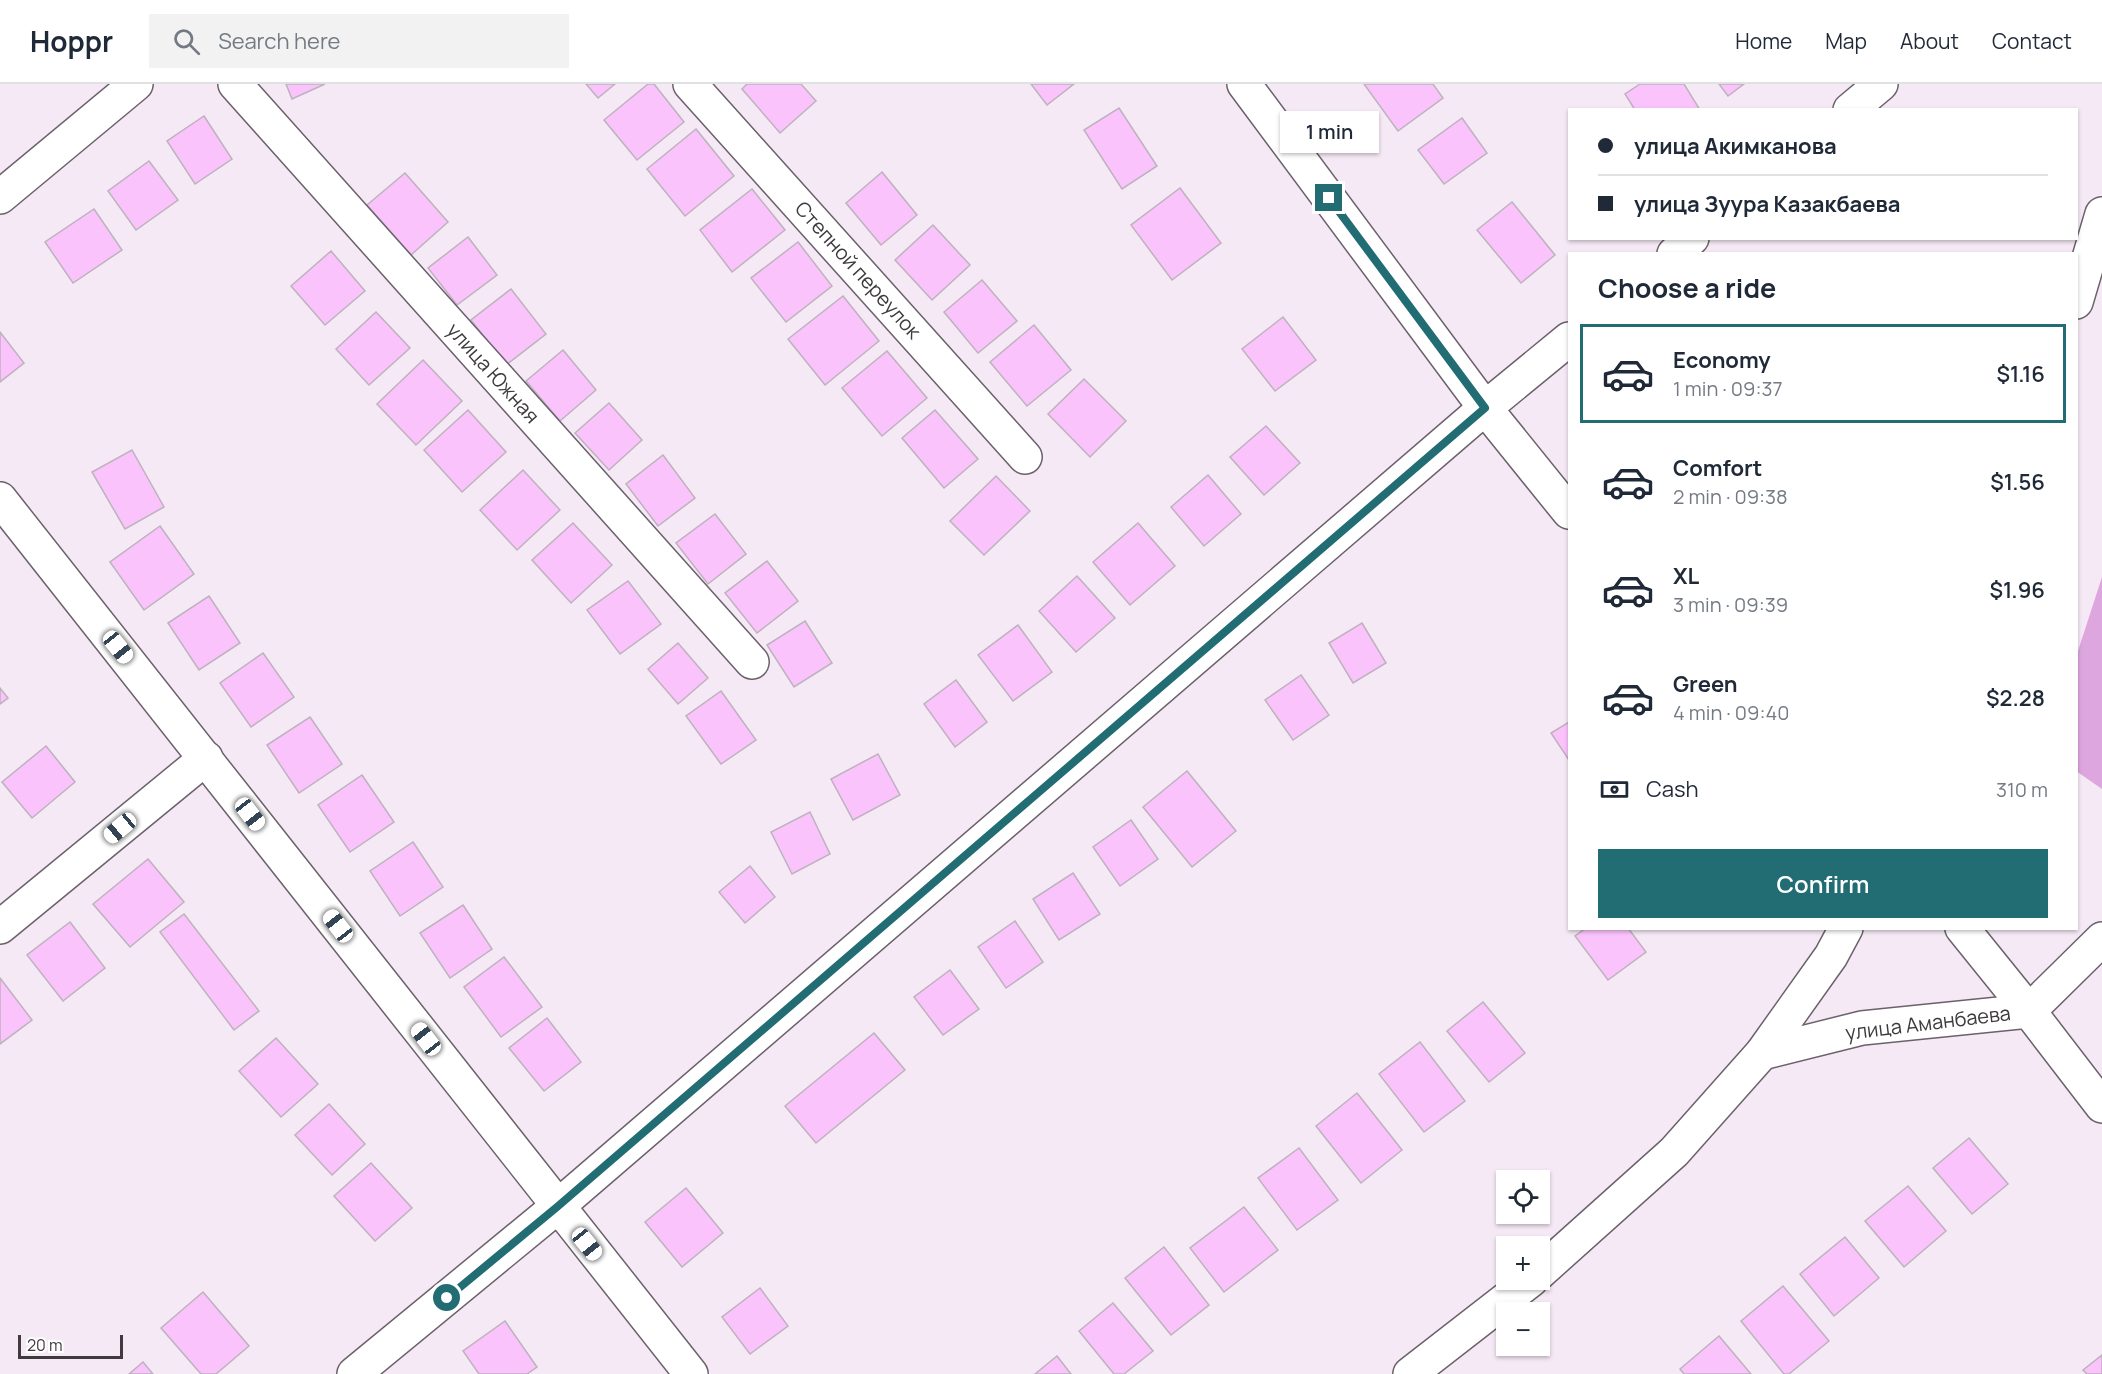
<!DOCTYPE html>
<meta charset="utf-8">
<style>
:root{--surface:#fff;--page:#f2f2f3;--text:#1f2937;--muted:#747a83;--line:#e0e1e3;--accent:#226d73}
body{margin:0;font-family:Manrope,sans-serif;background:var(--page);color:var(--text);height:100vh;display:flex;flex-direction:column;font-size:22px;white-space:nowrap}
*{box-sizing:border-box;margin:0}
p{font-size:20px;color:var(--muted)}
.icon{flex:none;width:33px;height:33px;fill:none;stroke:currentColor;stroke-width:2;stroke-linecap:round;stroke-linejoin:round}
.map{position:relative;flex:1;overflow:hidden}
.sheet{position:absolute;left:1568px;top:168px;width:510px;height:678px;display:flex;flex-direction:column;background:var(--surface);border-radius:0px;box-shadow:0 2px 4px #0004}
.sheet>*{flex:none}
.top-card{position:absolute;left:1568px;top:24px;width:510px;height:132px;border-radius:0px;box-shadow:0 2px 4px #0004;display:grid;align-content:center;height:132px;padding:0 30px;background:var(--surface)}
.tools{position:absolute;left:1496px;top:1086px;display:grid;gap:12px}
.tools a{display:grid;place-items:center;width:54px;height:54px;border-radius:0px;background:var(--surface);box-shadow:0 2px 4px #0004;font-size:30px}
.scale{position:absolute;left:18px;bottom:15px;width:105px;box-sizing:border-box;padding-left:6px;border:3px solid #3e3a3e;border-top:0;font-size:16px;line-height:21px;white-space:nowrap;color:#3e3a3e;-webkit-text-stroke:4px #fff;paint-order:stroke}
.end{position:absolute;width:27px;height:27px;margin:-14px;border:8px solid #226d73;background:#fff;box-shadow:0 0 0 3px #fff}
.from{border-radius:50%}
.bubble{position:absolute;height:42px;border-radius:0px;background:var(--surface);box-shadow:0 2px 4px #0004;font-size:20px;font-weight:600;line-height:42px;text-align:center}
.car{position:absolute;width:18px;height:36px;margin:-18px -9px;border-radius:8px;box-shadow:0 0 4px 2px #0007;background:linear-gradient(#fff 24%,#345 0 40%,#fff 0 76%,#345 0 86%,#fff 0)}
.top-card b{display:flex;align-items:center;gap:21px;height:57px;font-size:22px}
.top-card b+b{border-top:2px solid var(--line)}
.top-card i{width:15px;height:15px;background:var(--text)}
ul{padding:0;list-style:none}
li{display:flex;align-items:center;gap:18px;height:99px;margin:0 12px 9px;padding:0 18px;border:3px solid transparent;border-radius:0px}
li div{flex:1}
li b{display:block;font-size:22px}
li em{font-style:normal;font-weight:600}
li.on{border-color:var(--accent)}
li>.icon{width:54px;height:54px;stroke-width:1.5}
h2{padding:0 30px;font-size:27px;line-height:72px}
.pay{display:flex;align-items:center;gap:15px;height:66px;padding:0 30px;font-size:22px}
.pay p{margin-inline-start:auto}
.primary-button{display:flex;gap:12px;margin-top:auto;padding:12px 30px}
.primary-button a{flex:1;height:69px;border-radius:0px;background:var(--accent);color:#fff;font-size:24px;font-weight:600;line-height:69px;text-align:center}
header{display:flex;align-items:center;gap:36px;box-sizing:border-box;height:84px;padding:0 30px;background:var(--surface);border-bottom:2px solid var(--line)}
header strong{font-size:28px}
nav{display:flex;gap:33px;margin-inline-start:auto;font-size:21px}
.search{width:420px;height:54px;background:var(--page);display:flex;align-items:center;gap:15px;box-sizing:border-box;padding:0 21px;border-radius:0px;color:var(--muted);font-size:22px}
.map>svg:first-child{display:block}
.green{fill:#dea6df}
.building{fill:#fbc3fc;stroke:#bdb2bd;stroke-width:1.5}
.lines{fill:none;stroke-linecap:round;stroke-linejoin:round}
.minor-casing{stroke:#6b616b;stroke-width:36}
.tertiary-casing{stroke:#6b616b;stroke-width:36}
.primary-casing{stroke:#6b616b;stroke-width:36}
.minor{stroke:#fff;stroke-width:33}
.tertiary{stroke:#fff;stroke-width:33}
.primary{stroke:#fff;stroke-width:33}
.route{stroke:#226d73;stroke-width:8}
.labels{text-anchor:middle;stroke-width:6;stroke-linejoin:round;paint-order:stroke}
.street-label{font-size:20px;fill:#3e3a3e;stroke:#fff}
</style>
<header>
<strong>Hoppr</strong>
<div class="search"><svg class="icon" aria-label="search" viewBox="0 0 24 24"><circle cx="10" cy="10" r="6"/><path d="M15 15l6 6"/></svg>Search here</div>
<nav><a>Home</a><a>Map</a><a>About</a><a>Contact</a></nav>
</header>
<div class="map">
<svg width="2102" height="1290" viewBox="0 0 2102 1290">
<rect width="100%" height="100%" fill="#f5e9f5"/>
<polygon class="green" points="2102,493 2102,705 2076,687 2076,573"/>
<g class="building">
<polygon points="286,0 325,0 292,15"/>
<polygon points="586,0 615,0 598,14"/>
<polygon points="648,0 654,0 684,38 637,76 604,36"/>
<polygon points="747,0 801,0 816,17 780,49 742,5"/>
<polygon points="1031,0 1074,0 1047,21"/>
<polygon points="1364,0 1433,0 1443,14 1398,47"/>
<polygon points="1640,0 1684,0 1700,26 1635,26 1625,10"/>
<polygon points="1719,0 1744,0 1728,12"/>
<polygon points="1119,24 1157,82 1122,105 1084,46"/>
<polygon points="204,32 232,75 195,100 167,57"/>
<polygon points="1462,34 1487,69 1444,100 1418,66"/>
<polygon points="696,45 734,92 685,132 647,85"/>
<polygon points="149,77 178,116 136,146 108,107"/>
<polygon points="882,88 917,131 881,161 846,119"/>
<polygon points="405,89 448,138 411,171 367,121"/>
<polygon points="1180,104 1221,159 1172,196 1131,141"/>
<polygon points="752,105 785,146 732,188 700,146"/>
<polygon points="1512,118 1555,171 1521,199 1477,146"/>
<polygon points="94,125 122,166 73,199 45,158"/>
<polygon points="933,141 970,181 932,216 895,176"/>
<polygon points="468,153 497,191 457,221 428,184"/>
<polygon points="798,158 832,202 786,238 751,194"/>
<polygon points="331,167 365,207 325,241 291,202"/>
<polygon points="982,196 1017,237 978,269 944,228"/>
<polygon points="511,205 546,250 506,281 471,236"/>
<polygon points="843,212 879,257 825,301 788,255"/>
<polygon points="376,228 410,264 369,301 336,265"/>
<polygon points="1283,233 1316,276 1275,307 1242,265"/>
<polygon points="1034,241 1071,286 1027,322 990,278"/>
<polygon points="0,248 24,279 0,298"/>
<polygon points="563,266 596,306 560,337 526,297"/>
<polygon points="887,267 927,314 882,352 842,304"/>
<polygon points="423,276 462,317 416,361 377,320"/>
<polygon points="1084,295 1126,337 1090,373 1048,330"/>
<polygon points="609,319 642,356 609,386 575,349"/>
<polygon points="468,326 506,368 462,408 424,366"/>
<polygon points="935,326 978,375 944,404 902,354"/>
<polygon points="1266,342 1300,379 1264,411 1230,373"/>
<polygon points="132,366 164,423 125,445 92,388"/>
<polygon points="663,371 695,414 658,442 626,400"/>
<polygon points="523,386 560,426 517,466 480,426"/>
<polygon points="1208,391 1241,430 1204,462 1171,423"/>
<polygon points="996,392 1030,427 984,471 950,437"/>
<polygon points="715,430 746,470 708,500 676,459"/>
<polygon points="573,439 612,481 571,519 532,476"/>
<polygon points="1138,439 1175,482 1130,521 1093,478"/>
<polygon points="160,442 194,490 144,526 110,478"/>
<polygon points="767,477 798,517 757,549 725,509"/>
<polygon points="1077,492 1115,534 1076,568 1039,527"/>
<polygon points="628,497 661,540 620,570 587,526"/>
<polygon points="209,512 240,559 199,586 168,539"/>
<polygon points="805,537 832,579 794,603 767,561"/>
<polygon points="1362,539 1386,579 1353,599 1329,559"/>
<polygon points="1018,541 1052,588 1013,617 978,571"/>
<polygon points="678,559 708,594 678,620 648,585"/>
<polygon points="263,569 294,613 251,643 220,599"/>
<polygon points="1301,591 1329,631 1293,656 1265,616"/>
<polygon points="956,596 987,638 955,663 924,620"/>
<polygon points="0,604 8,614 0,620"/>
<polygon points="721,607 756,656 721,680 686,632"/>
<polygon points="310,633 342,680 299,709 267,661"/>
<polygon points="1569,638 1569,676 1551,649"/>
<polygon points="46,662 75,698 32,734 2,698"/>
<polygon points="878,670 900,711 853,736 831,695"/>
<polygon points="1187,687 1236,747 1192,783 1143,723"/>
<polygon points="362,691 394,738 350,768 318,721"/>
<polygon points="810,728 830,770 792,790 771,748"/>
<polygon points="1131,736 1158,775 1120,802 1093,763"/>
<polygon points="413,758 443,803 400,832 370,787"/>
<polygon points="148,775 184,818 130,863 93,820"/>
<polygon points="750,782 775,813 745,839 719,808"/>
<polygon points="1073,789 1100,830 1059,856 1033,815"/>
<polygon points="463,821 492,865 450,894 420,849"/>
<polygon points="184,830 259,927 234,946 160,848"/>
<polygon points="1015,837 1043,878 1006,904 978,863"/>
<polygon points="70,838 105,884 63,917 27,871"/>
<polygon points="1586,844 1628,844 1646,868 1608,896 1575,852"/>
<polygon points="504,873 542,923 501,953 464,903"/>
<polygon points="950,886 979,925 943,951 914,913"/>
<polygon points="0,894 32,936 0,960"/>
<polygon points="1483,918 1525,969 1489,998 1447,947"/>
<polygon points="547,934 581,978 544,1007 509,964"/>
<polygon points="874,949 905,986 816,1059 785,1022"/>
<polygon points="276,954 318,1000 281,1033 239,987"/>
<polygon points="1420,958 1465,1017 1424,1048 1379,990"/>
<polygon points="1357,1009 1402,1066 1361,1099 1316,1042"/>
<polygon points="329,1020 365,1060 332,1091 295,1051"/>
<polygon points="1969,1054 2008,1100 1972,1130 1933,1084"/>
<polygon points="1299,1064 1338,1116 1297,1146 1258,1094"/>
<polygon points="371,1079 412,1124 375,1157 334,1112"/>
<polygon points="1908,1102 1946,1147 1904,1183 1865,1137"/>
<polygon points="686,1104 723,1149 682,1183 645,1138"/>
<polygon points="1244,1123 1278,1166 1224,1208 1190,1164"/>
<polygon points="1845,1153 1879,1194 1834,1232 1800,1190"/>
<polygon points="1164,1163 1209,1221 1171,1251 1125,1194"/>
<polygon points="1783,1202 1829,1257 1789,1290 1784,1290 1741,1237"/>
<polygon points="760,1204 788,1242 750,1270 722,1233"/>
<polygon points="203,1208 249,1262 216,1290 201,1290 161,1244"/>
<polygon points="1113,1219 1153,1267 1124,1290 1114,1290 1079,1247"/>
<polygon points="505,1237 537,1283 527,1290 479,1290 463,1267"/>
<polygon points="1719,1252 1751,1290 1684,1290 1680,1285"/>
<polygon points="2102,1271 2102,1290 2087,1290 2083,1286"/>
<polygon points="1057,1272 1071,1290 1035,1290"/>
<polygon points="143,1278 153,1290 129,1290"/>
</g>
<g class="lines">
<g class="minor-casing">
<g id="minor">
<polyline points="235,0 752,578"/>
<polyline points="690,0 1025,373"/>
<polyline points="1244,0 1485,324 1569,428"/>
<polyline points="1850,26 1881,0"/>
<polyline points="0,113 136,0"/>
<polyline points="1674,170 1692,154"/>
<polyline points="0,843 206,674"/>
<polyline points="1962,844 2029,927 2102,1022"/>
<polyline points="1762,969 1862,944 2029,927 2102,855"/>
<polyline points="354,1290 557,1123 1485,324 1569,255"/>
</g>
</g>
<g class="tertiary-casing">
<polyline id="tertiary" points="0,415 691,1290"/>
</g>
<g class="primary-casing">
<g id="primary">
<polyline points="2076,218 2102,130"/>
<polyline points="1539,1189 1674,1068 1762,969 1831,872 1846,844"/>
<polyline points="1410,1290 1531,1196"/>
</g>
</g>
<use href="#minor" class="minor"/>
<use href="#tertiary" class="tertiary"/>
<use href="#primary" class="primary"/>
</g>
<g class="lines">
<polyline class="route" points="447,1214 557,1123 1485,324 1329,114"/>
</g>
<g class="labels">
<g class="street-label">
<text transform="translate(858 186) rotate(48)" y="7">Степной переулок</text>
<text transform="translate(493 289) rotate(48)" y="7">улица Южная</text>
<text transform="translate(1928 939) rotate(-7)" y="7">улица Аманбаева</text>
</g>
</g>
</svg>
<div class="tools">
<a><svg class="icon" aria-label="locate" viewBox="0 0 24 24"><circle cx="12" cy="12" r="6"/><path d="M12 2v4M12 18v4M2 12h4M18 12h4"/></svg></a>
<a>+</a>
<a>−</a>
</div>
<div class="scale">20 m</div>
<i class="end from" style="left:447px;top:1214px"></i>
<i class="end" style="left:1329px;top:114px"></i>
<div class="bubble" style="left:1280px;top:27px;width:99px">1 min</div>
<i class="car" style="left:118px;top:563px;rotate:141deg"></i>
<i class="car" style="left:250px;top:730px;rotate:142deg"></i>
<i class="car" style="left:120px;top:744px;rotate:230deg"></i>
<i class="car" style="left:338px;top:842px;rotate:322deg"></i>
<i class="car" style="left:426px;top:955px;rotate:322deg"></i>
<i class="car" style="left:587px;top:1160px;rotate:141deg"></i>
<div class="top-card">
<b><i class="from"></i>улица Акимканова</b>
<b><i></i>улица Зуура Казакбаева</b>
</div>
<section class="sheet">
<h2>Choose a ride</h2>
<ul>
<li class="on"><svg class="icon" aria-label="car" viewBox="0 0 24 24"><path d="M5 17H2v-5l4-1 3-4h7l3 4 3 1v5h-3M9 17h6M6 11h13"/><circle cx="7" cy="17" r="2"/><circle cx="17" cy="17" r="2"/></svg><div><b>Economy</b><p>1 min · 09:37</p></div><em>$1.16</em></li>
<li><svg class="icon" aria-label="car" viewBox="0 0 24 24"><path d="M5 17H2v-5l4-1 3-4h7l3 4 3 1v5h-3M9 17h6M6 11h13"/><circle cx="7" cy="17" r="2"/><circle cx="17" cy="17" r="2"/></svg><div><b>Comfort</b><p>2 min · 09:38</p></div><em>$1.56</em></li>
<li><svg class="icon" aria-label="car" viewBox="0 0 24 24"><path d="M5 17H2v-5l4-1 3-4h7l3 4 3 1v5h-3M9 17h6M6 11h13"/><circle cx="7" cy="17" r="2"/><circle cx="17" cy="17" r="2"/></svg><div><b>XL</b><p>3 min · 09:39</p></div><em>$1.96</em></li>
<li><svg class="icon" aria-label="car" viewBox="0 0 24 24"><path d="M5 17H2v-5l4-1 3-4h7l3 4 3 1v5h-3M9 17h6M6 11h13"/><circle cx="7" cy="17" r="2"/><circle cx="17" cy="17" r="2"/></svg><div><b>Green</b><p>4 min · 09:40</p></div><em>$2.28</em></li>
</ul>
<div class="pay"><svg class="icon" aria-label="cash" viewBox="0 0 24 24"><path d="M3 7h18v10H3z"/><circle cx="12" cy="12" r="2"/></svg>Cash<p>310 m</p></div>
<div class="primary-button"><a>Confirm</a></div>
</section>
</div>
